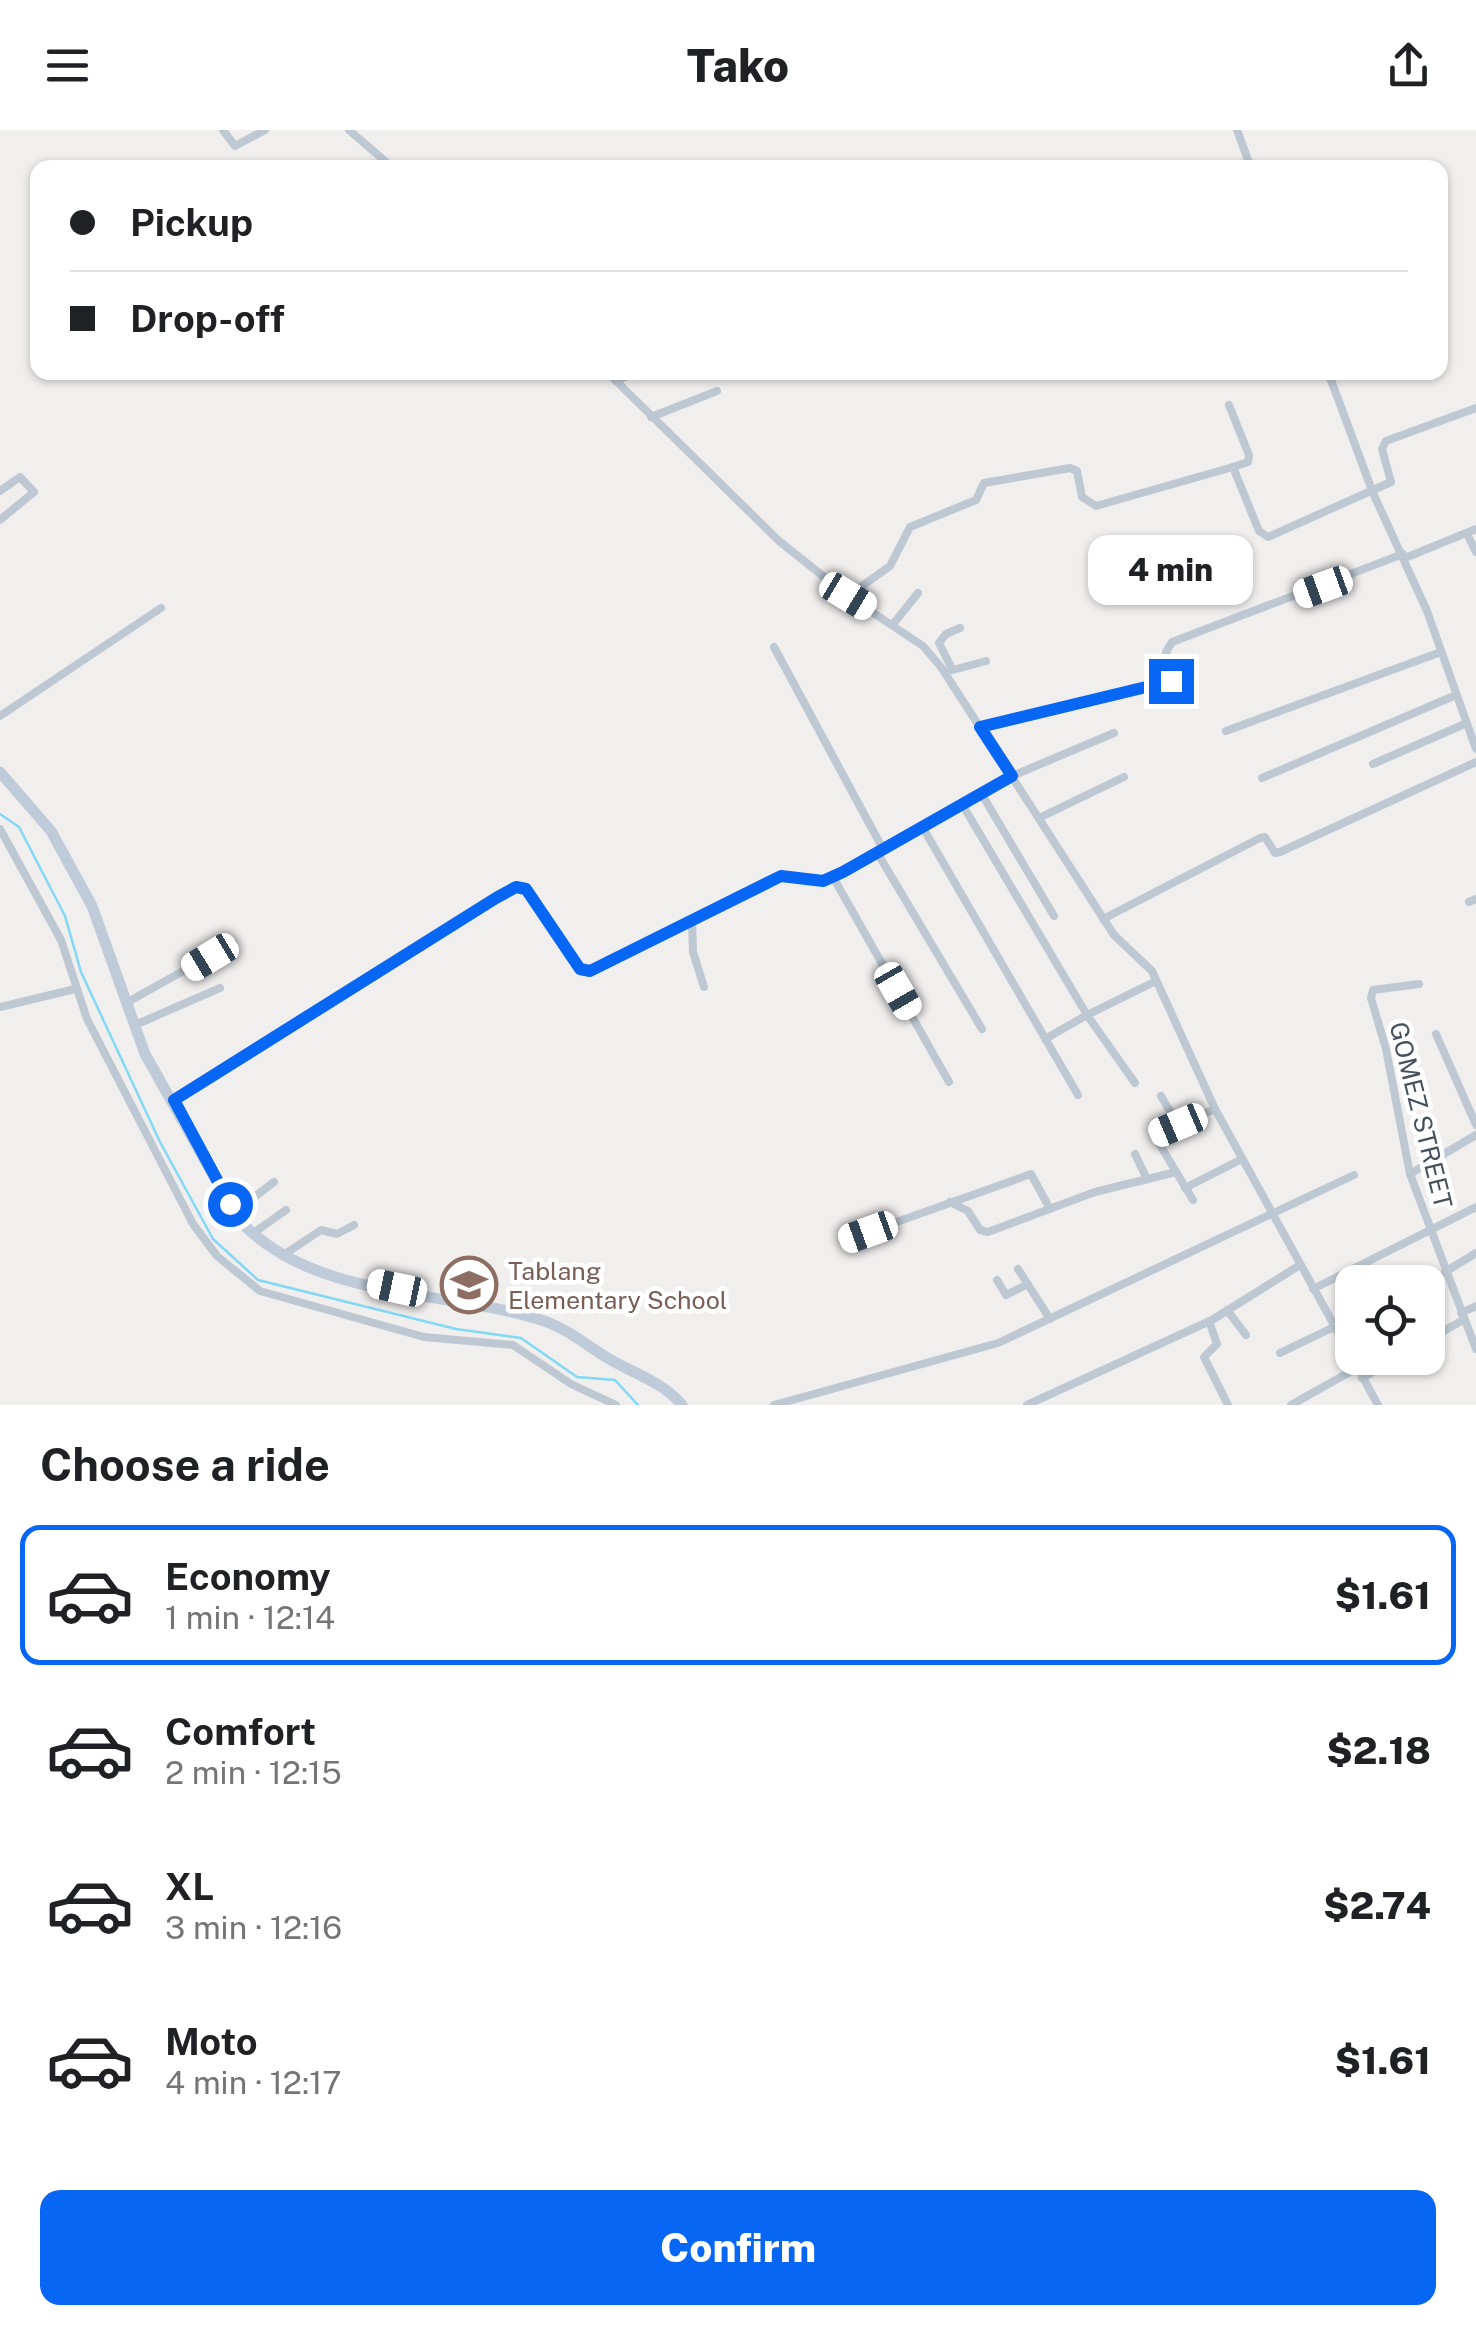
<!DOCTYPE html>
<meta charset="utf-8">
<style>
:root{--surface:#fff;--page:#f2f2f2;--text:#202124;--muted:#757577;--line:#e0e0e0;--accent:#0766f3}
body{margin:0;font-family:"Public Sans",sans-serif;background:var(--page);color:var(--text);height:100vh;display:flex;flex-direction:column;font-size:38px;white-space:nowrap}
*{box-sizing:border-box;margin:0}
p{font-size:32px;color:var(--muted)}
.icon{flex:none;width:55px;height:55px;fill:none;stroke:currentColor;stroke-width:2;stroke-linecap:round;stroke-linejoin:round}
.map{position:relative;height:1275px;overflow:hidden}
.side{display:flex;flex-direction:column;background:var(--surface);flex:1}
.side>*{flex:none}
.top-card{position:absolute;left:30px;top:30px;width:1418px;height:220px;border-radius:20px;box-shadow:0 2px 8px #0004;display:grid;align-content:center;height:220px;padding:0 40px;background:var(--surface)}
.tools{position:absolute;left:1335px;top:1135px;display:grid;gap:20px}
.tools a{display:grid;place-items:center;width:110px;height:110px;border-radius:20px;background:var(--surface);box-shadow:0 2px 8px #0004;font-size:50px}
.end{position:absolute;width:45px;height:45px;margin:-22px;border:12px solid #0766f3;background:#fff;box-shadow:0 0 0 5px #fff}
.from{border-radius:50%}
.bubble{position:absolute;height:70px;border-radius:20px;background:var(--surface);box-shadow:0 2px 8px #0004;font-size:32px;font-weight:800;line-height:70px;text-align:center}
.car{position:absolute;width:30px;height:60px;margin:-30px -15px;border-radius:12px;box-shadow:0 0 8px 2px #0007;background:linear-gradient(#fff 24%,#345 0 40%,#fff 0 76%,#345 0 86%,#fff 0)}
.top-card b{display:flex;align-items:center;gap:35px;height:95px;font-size:38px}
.top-card b+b{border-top:2px solid var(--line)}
.top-card i{width:25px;height:25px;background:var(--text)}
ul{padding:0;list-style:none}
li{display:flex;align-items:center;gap:30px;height:140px;margin:0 20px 15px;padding:0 20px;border:5px solid transparent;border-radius:20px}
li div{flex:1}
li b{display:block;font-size:38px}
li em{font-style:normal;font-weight:800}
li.active{border-color:var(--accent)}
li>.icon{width:90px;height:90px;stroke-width:1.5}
h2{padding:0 40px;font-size:45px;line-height:120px}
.primary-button{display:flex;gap:20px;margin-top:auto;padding:20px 40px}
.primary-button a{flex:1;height:115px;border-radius:20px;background:var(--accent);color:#fff;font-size:40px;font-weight:800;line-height:115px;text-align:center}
header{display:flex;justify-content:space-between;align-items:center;height:130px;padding:0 40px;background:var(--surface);font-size:45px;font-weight:800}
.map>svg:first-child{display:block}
.education{fill:#e2dfe0}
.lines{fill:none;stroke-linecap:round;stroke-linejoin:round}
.stream{stroke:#81d9f5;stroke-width:2.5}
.street{stroke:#bdc8d2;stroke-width:8}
.secondary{stroke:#bfcbd9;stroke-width:11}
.route{stroke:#0766f3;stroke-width:12}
.labels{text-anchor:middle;stroke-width:9;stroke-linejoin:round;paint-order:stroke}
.street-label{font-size:25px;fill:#45515e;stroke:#fff}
.education-label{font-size:25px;fill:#785e54;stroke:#fff;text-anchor:start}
</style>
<header><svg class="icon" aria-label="menu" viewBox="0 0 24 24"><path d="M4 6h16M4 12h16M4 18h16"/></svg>Tako<svg class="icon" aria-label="share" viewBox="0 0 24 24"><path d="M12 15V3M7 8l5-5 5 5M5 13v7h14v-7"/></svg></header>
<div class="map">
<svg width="1476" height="1275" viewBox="0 0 1476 1275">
<rect width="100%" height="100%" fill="#f1eeee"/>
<polygon class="education" points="453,1137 491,1144 486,1172 447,1166"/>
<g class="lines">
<polyline class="stream" points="0,684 19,697 65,786 81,842 160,1012 213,1109 258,1150 456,1199 521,1208 577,1247 615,1250 638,1275"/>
<g class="street">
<polyline points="223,0 235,16 265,0"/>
<polyline points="349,0 393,38"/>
<polyline points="1237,0 1251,38"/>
<polyline points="607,242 779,411 848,466 923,516 941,537 1114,805 1152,841 1215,979 1378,1275"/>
<polyline points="1328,242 1373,363 1427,481 1476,619"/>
<polyline points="616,251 636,242"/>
<polyline points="1229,275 1249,325 1248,332 1233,337"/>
<polyline points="651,287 717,261"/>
<polyline points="0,361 20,347 34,362 0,390"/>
<polyline points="1467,404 1476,422"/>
<polyline points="1405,428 1476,399"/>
<polyline points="848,466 890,436 910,397 976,370 984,353 1070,338 1077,341 1082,367 1096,376 1233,337 1259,401 1268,407 1391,352 1382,319 1386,311 1476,278"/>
<polyline points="894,493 918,463"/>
<polyline points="774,517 884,721"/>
<polyline points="952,539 939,513 946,504 960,498"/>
<polyline points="949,541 986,531"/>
<polyline points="0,586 161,478"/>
<polyline points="981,597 1168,554 1172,548 1166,522 1172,512 1403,424"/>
<polyline points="1226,601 1441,522"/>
<polyline points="1373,634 1467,593"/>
<polyline points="1262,648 1456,565"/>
<polyline points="981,663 1054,786"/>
<polyline points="962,674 1087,885 1156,851"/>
<polyline points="1039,688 1124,647"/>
<polyline points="923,698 1078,965"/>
<polyline points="0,699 61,810 87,889 193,1094 217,1126 260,1161 424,1207 513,1215 571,1254 616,1275"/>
<polyline points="878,724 982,899"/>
<polyline points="833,747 949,952"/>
<polyline points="1469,772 1476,769"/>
<polyline points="1103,789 1260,708 1265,707 1275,723 1280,722 1476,632"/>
<polyline points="692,791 693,822 704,857"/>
<polyline points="1419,854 1373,860 1371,868 1386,919 1410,1044 1476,1219"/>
<polyline points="126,873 233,813"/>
<polyline points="0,877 75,859"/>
<polyline points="135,895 220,858"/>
<polyline points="1436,904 1476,995"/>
<polyline points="1045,909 1087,885 1135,953"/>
<polyline points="1161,966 1178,995"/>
<polyline points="174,970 516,757 526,759 580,839 589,841 781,746 823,751 843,742 1012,646 1114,603"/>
<polyline points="1135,1024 1146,1047"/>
<polyline points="1410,1044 1476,1005"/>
<polyline points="1185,1058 1242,1029"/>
<polyline points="1193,1070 1154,1005 1215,979"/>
<polyline points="950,1072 968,1081 980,1100 988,1102 1095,1062 1176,1042"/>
<polyline points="235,1082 274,1052"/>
<polyline points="252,1104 286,1080"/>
<polyline points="846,1110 1031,1044 1050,1079"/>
<polyline points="282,1126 321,1100 337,1104 354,1095"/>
<polyline points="1018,1139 1050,1189"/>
<polyline points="1445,1142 1476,1123"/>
<polyline points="997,1150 1006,1165 1028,1154"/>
<polyline points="1313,1159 1476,1077"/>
<polyline points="1227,1180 1246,1205"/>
<polyline points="1461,1183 1476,1176"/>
<polyline points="1209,1191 1217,1214 1204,1227 1228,1275"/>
<polyline points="1428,1210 1463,1190"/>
<polyline points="1280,1223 1334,1197"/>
<polyline points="1362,1248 1398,1228"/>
<polyline points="774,1275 998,1213 1354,1045"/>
<polyline points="1027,1275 1212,1190 1300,1135"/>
<polyline points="1291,1275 1357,1238"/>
</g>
<path class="secondary" d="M 0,642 L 51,701 L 92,776 L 145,924 L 238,1089 C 312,1170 440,1159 538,1189 C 566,1197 587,1216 611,1230 C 635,1244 664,1253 682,1275"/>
</g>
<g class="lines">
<polyline class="route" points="230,1074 174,970 496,768 516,757 526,759 580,839 590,841 781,746 823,751 843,742 1012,646 980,597 1171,551"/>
</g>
<defs>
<g id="school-ring" transform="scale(2.875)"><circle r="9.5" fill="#fff" stroke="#8d6e63" stroke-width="1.5"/><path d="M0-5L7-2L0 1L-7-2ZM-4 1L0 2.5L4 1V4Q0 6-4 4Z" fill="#8d6e63"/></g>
</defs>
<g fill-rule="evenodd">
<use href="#school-ring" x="469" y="1155"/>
</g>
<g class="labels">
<g class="street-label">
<text transform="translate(1421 985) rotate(76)" y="9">GOMEZ STREET</text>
</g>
<g class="education-label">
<text x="508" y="1150">Tablang<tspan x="508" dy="29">Elementary School</tspan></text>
</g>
</g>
</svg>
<div class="tools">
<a><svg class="icon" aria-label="locate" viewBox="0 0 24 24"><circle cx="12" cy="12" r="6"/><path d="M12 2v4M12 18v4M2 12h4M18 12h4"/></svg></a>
</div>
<i class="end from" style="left:230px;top:1074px"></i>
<i class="end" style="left:1171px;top:551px"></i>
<div class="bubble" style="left:1088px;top:405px;width:165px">4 min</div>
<i class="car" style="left:1323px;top:457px;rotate:250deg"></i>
<i class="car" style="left:848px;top:466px;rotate:121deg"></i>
<i class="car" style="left:210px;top:827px;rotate:239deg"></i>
<i class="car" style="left:898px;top:861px;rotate:150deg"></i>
<i class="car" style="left:1178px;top:995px;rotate:247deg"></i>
<i class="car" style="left:868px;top:1102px;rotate:250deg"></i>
<i class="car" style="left:397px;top:1158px;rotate:282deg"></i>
<div class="top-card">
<b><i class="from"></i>Pickup</b>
<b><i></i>Drop-off</b>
</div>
</div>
<section class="side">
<h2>Choose a ride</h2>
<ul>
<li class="active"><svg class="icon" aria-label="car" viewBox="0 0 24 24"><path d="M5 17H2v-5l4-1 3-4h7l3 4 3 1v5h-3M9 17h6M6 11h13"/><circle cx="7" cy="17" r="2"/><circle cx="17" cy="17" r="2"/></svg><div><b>Economy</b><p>1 min · 12:14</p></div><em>$1.61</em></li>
<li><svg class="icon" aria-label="car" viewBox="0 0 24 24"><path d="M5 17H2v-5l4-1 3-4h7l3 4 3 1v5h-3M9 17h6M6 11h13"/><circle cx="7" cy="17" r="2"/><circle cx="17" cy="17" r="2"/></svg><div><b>Comfort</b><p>2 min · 12:15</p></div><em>$2.18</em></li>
<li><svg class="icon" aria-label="car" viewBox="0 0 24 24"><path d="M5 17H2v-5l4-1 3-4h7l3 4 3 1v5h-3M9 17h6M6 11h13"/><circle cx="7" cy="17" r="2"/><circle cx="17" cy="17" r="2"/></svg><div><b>XL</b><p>3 min · 12:16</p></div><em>$2.74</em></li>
<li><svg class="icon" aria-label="car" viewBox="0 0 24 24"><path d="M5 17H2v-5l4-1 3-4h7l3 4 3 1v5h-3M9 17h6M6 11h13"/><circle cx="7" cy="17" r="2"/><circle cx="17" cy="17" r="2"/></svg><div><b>Moto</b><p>4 min · 12:17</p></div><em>$1.61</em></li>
</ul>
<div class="primary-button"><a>Confirm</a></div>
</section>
